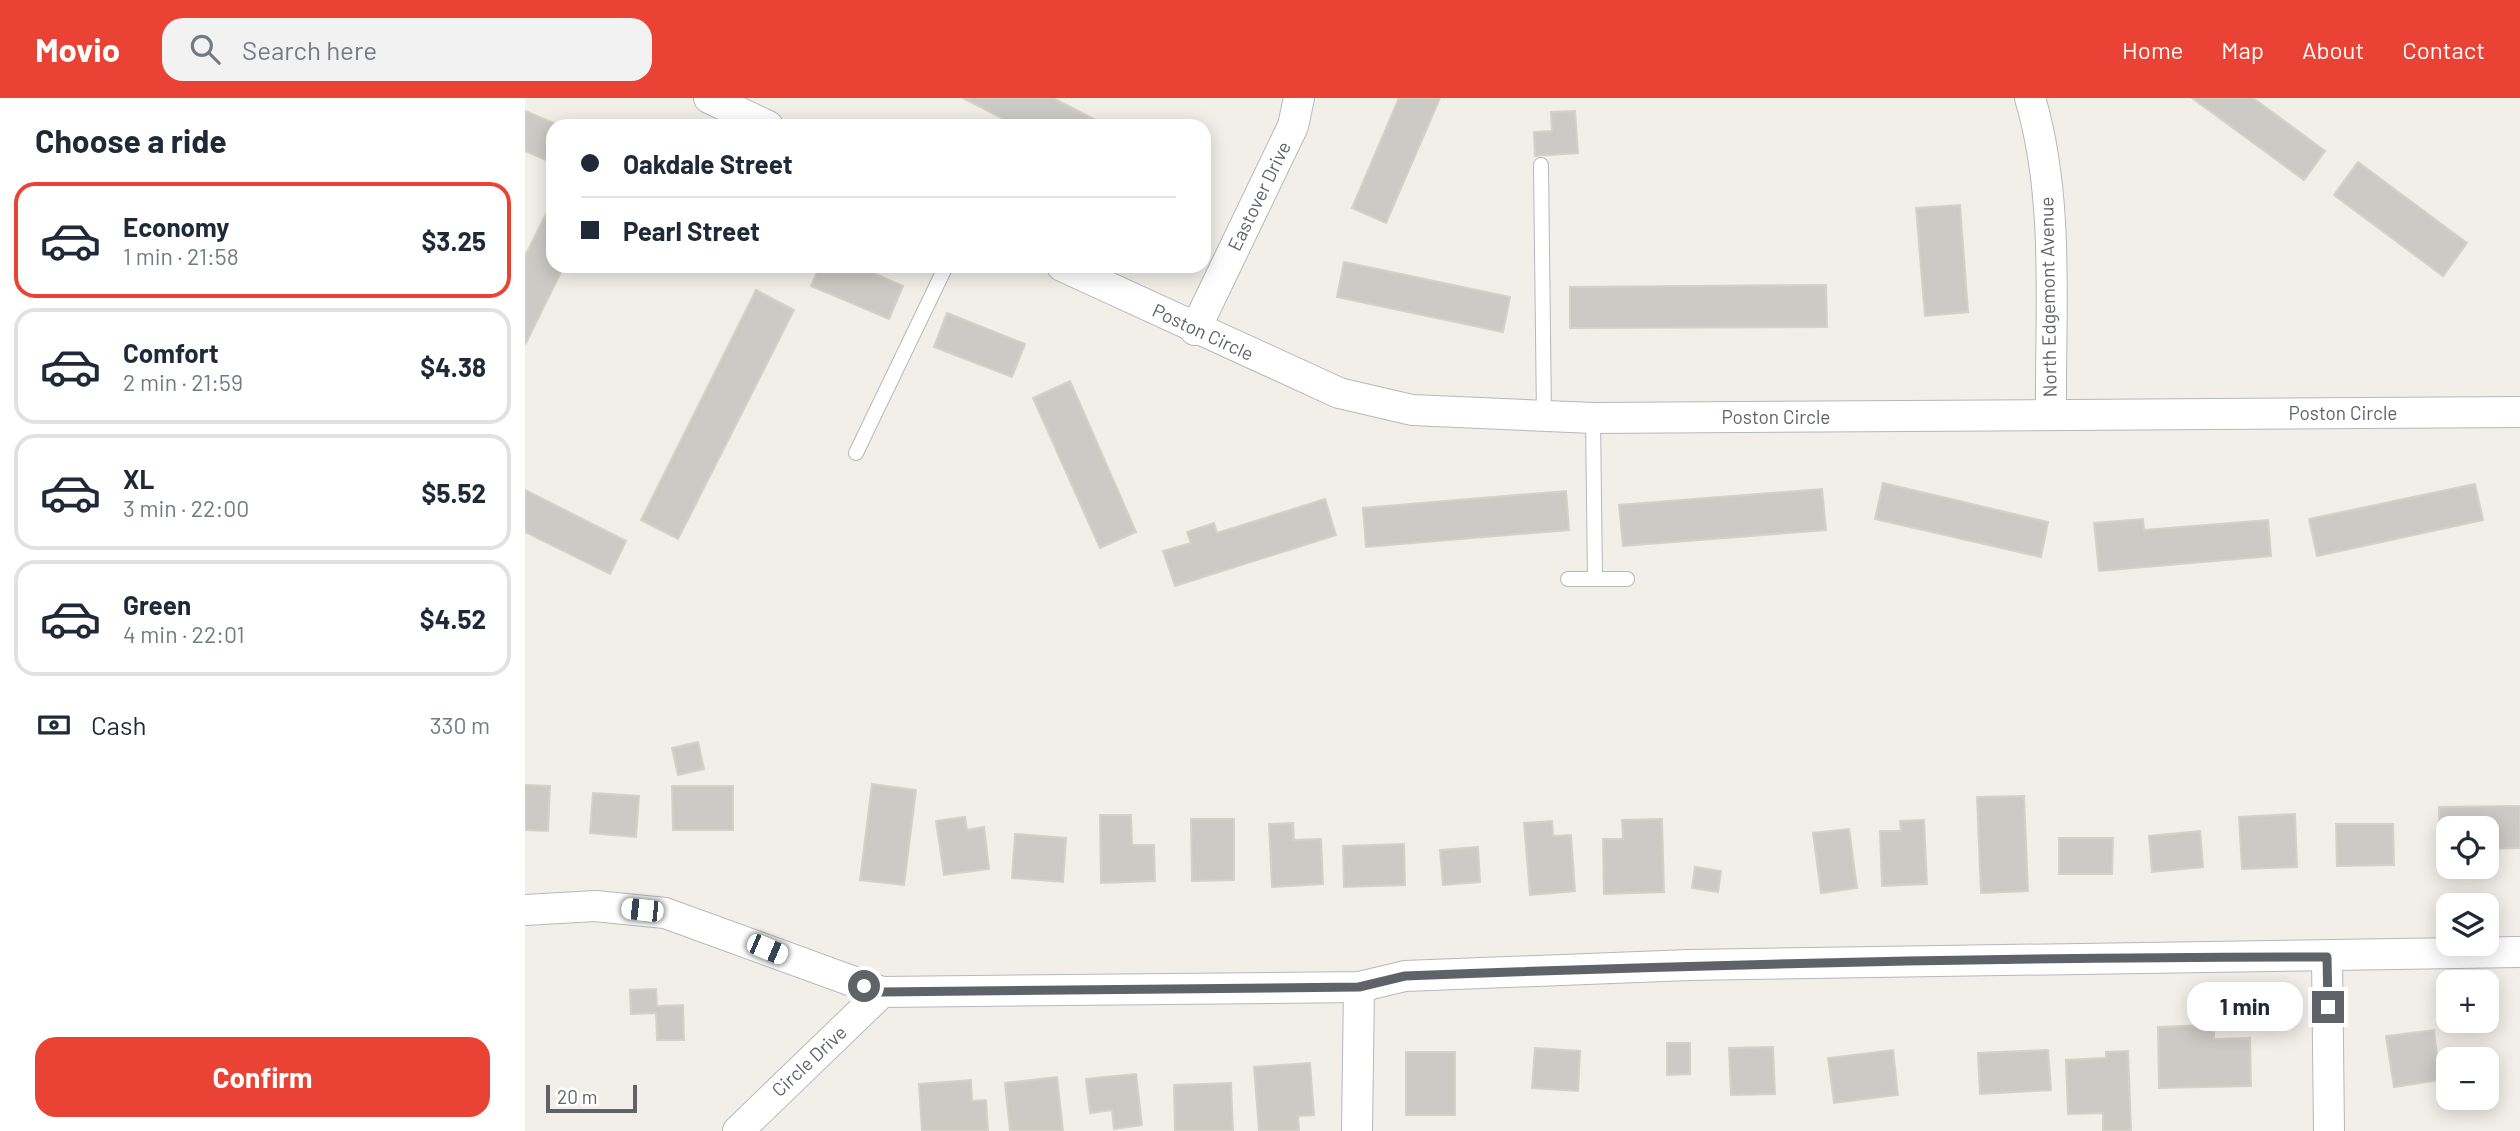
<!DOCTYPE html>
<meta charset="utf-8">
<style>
:root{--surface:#fff;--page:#f2f2f3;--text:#1f2937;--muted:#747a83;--line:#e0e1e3;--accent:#ea4335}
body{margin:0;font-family:Barlow,sans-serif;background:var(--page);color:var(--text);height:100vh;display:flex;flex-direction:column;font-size:26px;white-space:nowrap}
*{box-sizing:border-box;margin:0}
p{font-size:23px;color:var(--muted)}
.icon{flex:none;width:38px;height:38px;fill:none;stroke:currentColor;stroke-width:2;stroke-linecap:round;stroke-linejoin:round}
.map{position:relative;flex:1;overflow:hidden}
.side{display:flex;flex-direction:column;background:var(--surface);width:525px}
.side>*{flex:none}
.guide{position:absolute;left:21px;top:21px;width:665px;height:154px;border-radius:21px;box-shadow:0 4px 18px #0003;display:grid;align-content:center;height:154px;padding:0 35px;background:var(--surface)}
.controls{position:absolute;left:1911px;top:718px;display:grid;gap:14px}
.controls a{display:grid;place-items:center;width:63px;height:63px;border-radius:14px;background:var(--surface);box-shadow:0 4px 18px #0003;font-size:35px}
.scale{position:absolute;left:21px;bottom:18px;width:91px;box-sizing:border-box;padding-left:7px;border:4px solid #5f6368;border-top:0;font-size:19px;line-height:24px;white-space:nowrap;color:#5f6368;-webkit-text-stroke:5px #fff;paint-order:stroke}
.end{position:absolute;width:32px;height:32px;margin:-16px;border:9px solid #5f6368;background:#fff;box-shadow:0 0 0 4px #fff}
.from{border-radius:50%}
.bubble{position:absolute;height:49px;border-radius:21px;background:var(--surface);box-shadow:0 4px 18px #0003;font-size:23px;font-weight:700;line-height:49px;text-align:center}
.car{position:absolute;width:21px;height:42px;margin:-21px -10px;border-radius:9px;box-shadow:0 0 5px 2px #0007;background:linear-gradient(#fff 24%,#345 0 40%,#fff 0 76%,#345 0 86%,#fff 0)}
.guide b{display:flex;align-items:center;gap:24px;height:66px;font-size:26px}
.guide b+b{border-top:2px solid var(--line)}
.guide i{width:18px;height:18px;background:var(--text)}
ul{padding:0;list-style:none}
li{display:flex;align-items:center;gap:21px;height:116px;margin:0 14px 10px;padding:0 21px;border:4px solid var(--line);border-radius:21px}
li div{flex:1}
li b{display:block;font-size:26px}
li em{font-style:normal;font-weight:700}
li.active{border-color:var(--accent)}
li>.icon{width:63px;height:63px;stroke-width:1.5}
h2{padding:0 35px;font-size:32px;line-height:84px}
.pay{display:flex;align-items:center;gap:18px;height:77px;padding:0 35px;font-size:26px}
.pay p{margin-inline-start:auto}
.primary-button{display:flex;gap:14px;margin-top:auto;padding:14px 35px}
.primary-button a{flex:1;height:80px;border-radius:21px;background:var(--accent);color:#fff;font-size:28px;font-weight:700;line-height:80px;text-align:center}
header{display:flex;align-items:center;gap:42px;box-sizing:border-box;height:98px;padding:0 35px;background:var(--accent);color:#fff}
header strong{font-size:33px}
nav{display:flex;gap:38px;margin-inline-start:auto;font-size:24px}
.search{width:490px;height:63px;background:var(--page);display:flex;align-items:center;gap:18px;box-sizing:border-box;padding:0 24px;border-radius:21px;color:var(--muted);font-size:26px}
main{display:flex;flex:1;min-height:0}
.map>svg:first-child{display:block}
.building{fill:#cccac5;stroke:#d6d1c6;stroke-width:2}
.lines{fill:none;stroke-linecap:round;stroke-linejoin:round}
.lane-casing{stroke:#b5b8bc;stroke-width:16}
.street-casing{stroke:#b5b8bc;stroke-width:32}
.lane{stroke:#fff;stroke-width:14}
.street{stroke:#fff;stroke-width:30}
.route{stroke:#5f6368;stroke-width:9}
.labels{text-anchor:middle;stroke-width:7;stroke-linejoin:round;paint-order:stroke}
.street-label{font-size:19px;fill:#5f6368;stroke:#fff}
</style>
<header>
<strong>Movio</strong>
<div class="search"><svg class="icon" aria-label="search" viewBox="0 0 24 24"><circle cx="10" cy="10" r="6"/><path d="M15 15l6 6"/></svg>Search here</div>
<nav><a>Home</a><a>Map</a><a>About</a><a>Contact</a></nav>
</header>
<main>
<section class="side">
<h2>Choose a ride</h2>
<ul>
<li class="active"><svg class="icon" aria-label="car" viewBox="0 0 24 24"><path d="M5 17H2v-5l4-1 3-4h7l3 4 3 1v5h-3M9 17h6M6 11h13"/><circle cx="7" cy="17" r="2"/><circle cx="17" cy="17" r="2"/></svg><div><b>Economy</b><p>1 min · 21:58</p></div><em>$3.25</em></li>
<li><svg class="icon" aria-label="car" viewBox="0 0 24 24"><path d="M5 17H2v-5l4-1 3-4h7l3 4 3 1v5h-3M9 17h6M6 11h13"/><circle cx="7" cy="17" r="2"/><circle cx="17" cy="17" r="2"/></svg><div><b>Comfort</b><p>2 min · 21:59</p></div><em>$4.38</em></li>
<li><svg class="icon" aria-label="car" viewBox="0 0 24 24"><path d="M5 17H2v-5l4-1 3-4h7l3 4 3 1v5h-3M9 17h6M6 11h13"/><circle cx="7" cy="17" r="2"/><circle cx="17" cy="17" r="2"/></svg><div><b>XL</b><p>3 min · 22:00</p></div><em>$5.52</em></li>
<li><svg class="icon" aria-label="car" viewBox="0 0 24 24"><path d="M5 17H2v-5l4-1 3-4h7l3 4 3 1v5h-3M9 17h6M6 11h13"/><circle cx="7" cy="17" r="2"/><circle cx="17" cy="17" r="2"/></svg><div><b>Green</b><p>4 min · 22:01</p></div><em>$4.52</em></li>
</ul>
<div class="pay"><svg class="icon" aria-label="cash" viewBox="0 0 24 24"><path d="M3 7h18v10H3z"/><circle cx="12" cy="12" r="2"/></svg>Cash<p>330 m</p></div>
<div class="primary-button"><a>Confirm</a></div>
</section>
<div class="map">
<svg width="1995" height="1033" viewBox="0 0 1995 1033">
<rect width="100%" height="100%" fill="#f1efe8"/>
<g class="building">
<polygon points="438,0 528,0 582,28 492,28"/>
<polygon points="874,0 915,0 861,125 827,110"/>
<polygon points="1667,0 1728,0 1800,53 1779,82"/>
<polygon points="0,13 36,28 28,28 28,65 0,53"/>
<polygon points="1050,13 1053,55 1010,58 1009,34 1027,33 1026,14"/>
<polygon points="1833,64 1942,145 1918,178 1809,97"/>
<polygon points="28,102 28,168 39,168 0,247 0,158"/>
<polygon points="1435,107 1443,214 1400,218 1391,110"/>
<polygon points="819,164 985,199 978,234 812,199"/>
<polygon points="295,168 332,168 378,188 364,221 286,188"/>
<polygon points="1301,187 1302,229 1045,230 1045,189"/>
<polygon points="231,192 269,212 153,441 116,422"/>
<polygon points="422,215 500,246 487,279 409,249"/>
<polygon points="545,283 611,434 575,450 508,300"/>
<polygon points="1358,385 1523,424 1516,459 1350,421"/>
<polygon points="1950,386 1958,422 1792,458 1784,421"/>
<polygon points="1297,391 1301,432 1098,448 1094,407"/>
<polygon points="0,392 101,443 85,476 0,434"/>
<polygon points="1041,393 1044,432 841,449 838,410"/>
<polygon points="800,401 811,437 650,488 638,453 666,445 662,434 689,425 692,435"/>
<polygon points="1618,421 1619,432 1743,422 1746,458 1574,473 1569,425"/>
<polygon points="173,644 179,671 153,677 147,650"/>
<polygon points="347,686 391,692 379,787 335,782"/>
<polygon points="0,687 25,688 23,733 0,732"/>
<polygon points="147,688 208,688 208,732 148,732"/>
<polygon points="68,695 114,698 111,739 65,735"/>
<polygon points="1499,698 1503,793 1456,795 1452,699"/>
<polygon points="1995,708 1995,750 1962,751 1962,730 1923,730 1923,751 1915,751 1914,709"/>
<polygon points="1770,716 1772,769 1717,771 1714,719"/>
<polygon points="575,717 606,717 607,747 629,747 630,783 576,785"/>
<polygon points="440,719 442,732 459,729 464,771 419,777 411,723"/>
<polygon points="666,721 709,721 709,782 667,783"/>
<polygon points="1137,721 1139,794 1079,796 1078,741 1098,741 1097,722"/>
<polygon points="1399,722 1402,786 1357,788 1355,733 1376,733 1375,723"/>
<polygon points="1027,723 1028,738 1046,737 1050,793 1005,797 999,725"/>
<polygon points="768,725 769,742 796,741 798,786 747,789 744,726"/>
<polygon points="1811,726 1868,726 1869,767 1812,768"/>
<polygon points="1324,731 1332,790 1296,795 1288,735"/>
<polygon points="1675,733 1678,769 1627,774 1624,738"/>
<polygon points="490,736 541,740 538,784 487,780"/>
<polygon points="1534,740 1588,740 1587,776 1534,776"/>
<polygon points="879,746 880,787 819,789 818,748"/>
<polygon points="953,749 955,784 918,787 915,752"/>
<polygon points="1170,769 1196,773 1193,794 1167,790"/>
<polygon points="131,891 132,908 158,907 159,942 132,942 131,915 106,916 105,892"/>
<polygon points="1689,927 1689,941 1725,940 1726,988 1634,990 1633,929"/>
<polygon points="1909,932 1915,982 1869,989 1861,938"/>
<polygon points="1142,945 1165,945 1165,976 1142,977"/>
<polygon points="1248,949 1250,996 1206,997 1204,950"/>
<polygon points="1010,950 1055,953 1053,993 1007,990"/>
<polygon points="1368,952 1373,997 1309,1005 1303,960"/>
<polygon points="1523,952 1526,992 1455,996 1453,955"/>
<polygon points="1603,953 1606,1033 1578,1033 1578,1015 1543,1016 1541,962 1581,960 1581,954"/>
<rect x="881" y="954" width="49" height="63"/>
<polygon points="785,965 789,1017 773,1018 774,1033 734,1033 729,969"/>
<polygon points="611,976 617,1027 589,1031 587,1012 565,1015 561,981"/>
<polygon points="532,979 538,1033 485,1033 480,985"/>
<polygon points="446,982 447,1003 461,1002 463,1033 397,1033 394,986"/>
<polygon points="706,985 708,1033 650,1033 649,987"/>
</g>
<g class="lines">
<g class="lane-casing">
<g id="lane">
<polyline points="1016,67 1019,319"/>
<polyline points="1068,320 1070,480"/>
<polyline points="331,355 421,168"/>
<polyline points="1043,481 1102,481"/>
</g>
</g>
<g class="street-casing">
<g id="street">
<polyline points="184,0 243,28"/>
<path d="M 1505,0 C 1535,101 1525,212 1526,317"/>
<polyline points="537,168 814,295 887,312 1068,320 1995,314"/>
<polyline points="670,232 768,28 774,0"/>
<polyline points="0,812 70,808 140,815 357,894 834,889 880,878 1164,867 1995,854"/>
<polyline points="1802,859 1804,1033"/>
<polyline points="213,1033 357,894"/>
<polyline points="832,1033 834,889"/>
</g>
</g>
<use href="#lane" class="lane"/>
<use href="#street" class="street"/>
</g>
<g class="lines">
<path class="route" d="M 339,888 L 357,894 L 834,889 L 880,878 C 1187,866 1494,859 1802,859 L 1803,909"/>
</g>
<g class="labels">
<g class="street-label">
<text transform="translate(734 98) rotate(-64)" y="7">Eastover Drive</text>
<text transform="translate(1523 199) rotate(-91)" y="7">North Edgemont Avenue</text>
<text transform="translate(678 234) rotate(25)" y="7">Poston Circle</text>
<text x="1818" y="322">Poston Circle</text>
<text x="1251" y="326">Poston Circle</text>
<text transform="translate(284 963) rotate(-43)" y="7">Circle Drive</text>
</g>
</g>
</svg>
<div class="controls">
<a><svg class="icon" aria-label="locate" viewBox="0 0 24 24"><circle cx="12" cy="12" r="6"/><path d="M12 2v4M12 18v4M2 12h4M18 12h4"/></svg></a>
<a><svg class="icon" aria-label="layers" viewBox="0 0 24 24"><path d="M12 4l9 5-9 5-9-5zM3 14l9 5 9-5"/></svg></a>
<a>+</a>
<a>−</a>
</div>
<div class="scale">20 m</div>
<i class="end from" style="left:339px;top:888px"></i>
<i class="end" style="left:1803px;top:909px"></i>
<div class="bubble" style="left:1662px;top:884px;width:116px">1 min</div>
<i class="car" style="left:117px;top:812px;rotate:276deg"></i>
<i class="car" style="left:242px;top:851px;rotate:113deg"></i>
<div class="guide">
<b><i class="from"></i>Oakdale Street</b>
<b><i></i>Pearl Street</b>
</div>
</div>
</main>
